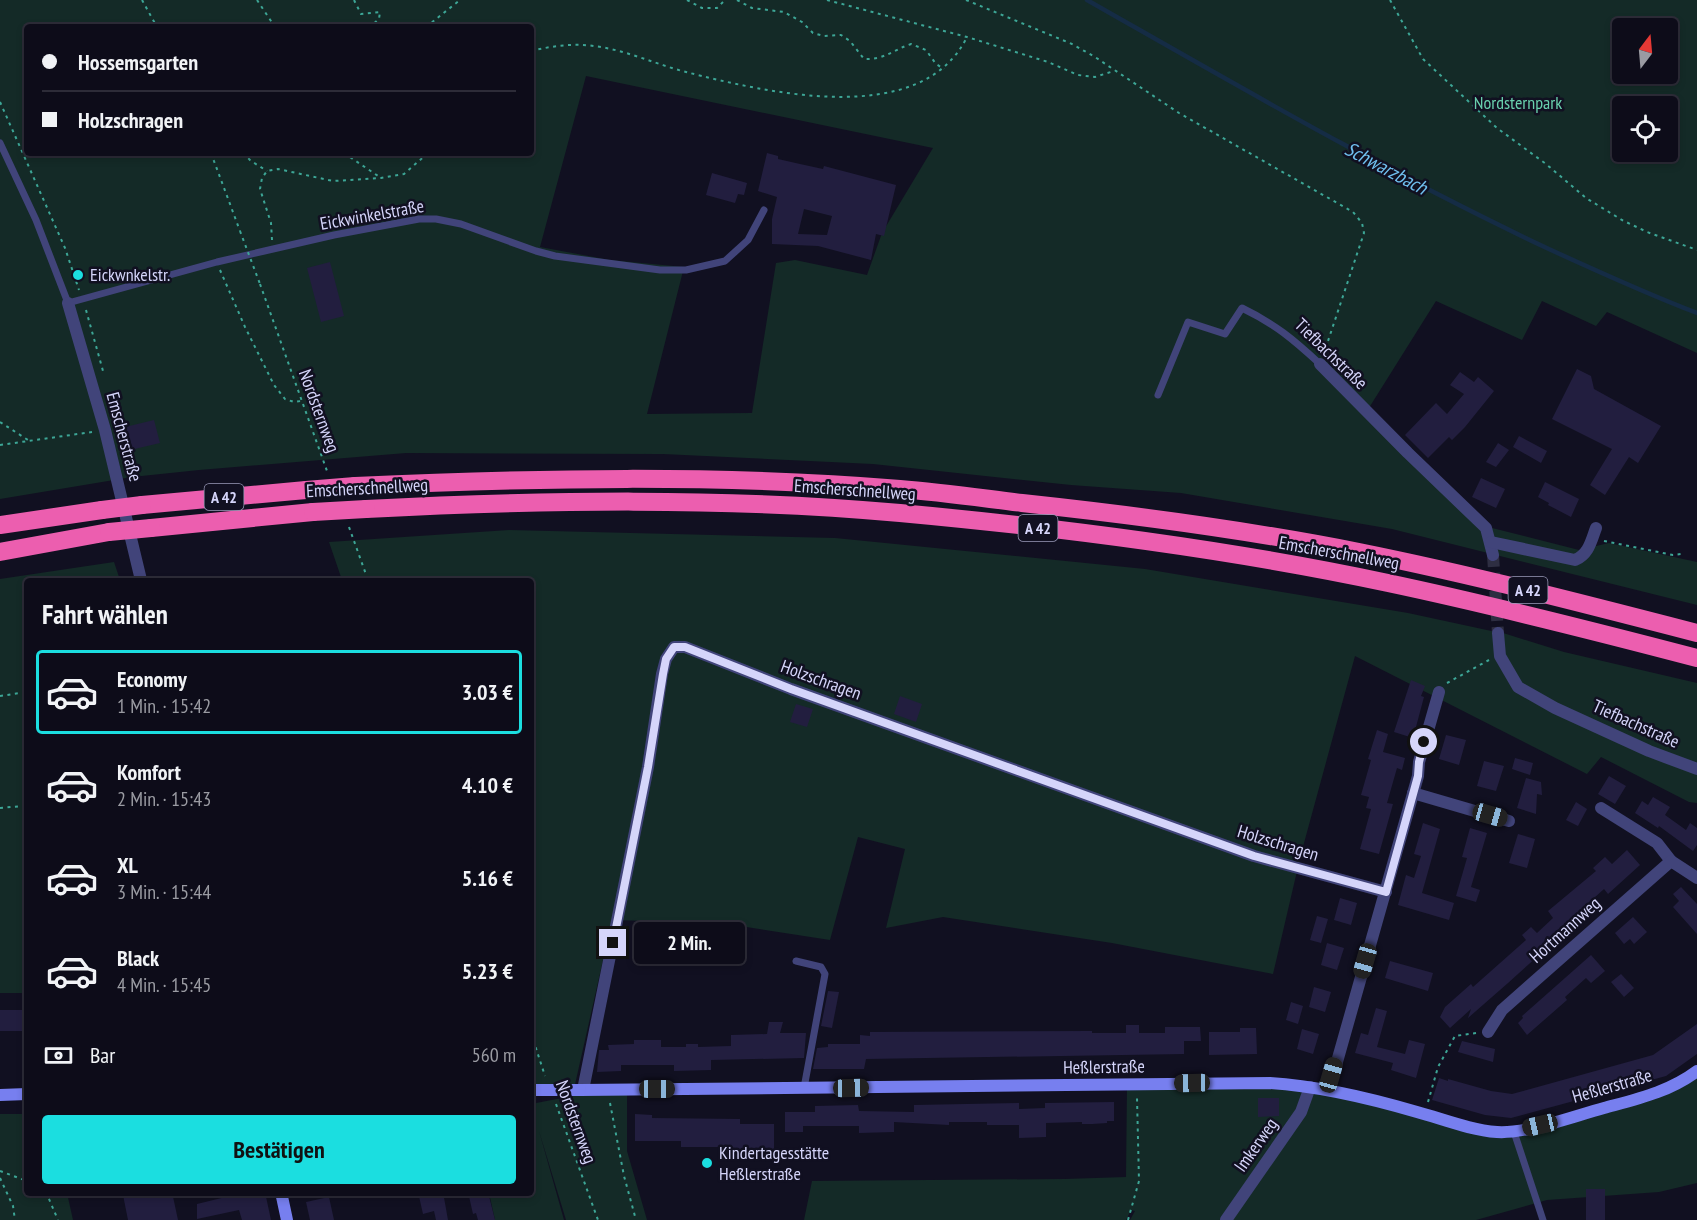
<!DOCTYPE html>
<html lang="de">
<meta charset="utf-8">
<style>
:root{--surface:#0d0c19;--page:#161522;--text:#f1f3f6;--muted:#9a9ba2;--line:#2d2c38;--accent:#1bdee0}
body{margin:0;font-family:"PT Sans Narrow",sans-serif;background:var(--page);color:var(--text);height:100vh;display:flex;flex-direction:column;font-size:22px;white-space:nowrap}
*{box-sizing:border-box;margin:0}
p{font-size:20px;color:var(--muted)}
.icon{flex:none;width:33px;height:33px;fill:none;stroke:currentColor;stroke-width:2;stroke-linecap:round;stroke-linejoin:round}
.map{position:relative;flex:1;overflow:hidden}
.sheet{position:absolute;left:24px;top:578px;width:510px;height:618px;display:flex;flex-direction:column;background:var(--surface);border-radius:6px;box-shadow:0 3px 9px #0003,0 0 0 2px var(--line)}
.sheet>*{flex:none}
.top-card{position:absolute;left:24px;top:24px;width:510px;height:132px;border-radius:6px;box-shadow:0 3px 9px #0003,0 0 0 2px var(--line);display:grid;align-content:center;height:132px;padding:0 18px;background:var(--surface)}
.needle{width:39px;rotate:16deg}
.tools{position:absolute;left:1612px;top:18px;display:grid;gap:12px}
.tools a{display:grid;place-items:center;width:66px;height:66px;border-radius:6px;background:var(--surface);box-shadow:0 3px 9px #0003,0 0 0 2px var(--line);font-size:30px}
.end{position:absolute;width:27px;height:27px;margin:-14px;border:8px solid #d5d5fa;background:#111;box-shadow:0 0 0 3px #111}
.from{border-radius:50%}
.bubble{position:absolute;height:42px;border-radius:6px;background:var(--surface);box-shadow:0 3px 9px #0003,0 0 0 2px var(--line);font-size:20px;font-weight:800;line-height:42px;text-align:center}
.car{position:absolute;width:18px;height:36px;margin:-18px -9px;border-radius:8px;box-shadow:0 0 4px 2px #0007;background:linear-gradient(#222 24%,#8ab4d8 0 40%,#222 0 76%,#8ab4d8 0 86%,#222 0)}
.top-card b{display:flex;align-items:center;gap:21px;height:57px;font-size:22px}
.top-card b+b{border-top:2px solid var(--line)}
.top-card i{width:15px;height:15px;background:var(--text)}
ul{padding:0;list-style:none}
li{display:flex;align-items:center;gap:18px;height:84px;margin:0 12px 9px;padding:0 6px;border:3px solid transparent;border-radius:6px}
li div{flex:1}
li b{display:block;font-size:22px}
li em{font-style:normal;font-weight:800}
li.on{border-color:var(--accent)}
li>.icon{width:54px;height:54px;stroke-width:1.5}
h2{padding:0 18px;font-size:27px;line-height:72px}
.pay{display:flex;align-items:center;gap:15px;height:66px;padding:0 18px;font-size:22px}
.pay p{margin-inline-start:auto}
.primary-button{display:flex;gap:12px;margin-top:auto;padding:12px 18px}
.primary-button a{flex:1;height:69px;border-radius:6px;background:var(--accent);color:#111;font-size:24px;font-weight:800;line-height:69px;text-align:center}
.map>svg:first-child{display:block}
.green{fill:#142a27;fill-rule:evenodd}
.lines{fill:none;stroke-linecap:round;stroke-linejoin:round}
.stream{stroke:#152c45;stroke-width:4.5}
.building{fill:#221e3f;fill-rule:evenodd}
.street-tunnel{stroke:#2e2e42;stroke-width:12;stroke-dasharray:12 6;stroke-linecap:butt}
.path{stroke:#3da696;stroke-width:2;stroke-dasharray:3 4.5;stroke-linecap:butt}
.lane{stroke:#41447a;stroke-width:7}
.street{stroke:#41447a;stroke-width:12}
.secondary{stroke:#777fef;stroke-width:12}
.highway{stroke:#ec5eaf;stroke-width:18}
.path-bridge{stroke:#3da696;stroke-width:2;stroke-dasharray:3 4.5;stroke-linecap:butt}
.secondary-bridge{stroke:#777fef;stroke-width:12}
.highway-bridge{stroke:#ec5eaf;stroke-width:18}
.route{stroke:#d5d5fa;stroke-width:8}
.poi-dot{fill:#1bdee0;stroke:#111021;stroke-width:2}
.labels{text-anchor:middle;stroke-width:5;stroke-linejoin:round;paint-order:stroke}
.shield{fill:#111021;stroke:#9a9ab9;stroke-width:1.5}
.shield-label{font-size:16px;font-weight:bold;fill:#d5d5fa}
.park-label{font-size:18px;fill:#69d1ae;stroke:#111021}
.street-label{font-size:18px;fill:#d5d5fa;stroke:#111021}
.poi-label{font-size:18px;fill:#d5d5fa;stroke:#111021;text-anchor:start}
.water-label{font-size:20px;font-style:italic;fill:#6fbfee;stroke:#111021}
</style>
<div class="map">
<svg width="1697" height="1220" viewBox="0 0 1697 1220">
<rect width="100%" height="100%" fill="#111021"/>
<g class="green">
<path d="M 0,0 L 1697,0 L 1697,353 L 1607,312 L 1596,326 L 1542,301 L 1522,340 L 1436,301 L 1367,411 L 1488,527 L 1579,550 L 1609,543 L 1697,562 L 1697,605 L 1392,529 L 1181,493 L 1071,485 L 873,464 L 663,454 L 406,453 L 199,470 L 132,477 L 0,499 ZM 27,27 L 531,27 L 531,153 L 27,153 ZM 1623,28 L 1668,28 L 1668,74 L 1623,74 ZM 586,76 L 933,148 L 882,233 L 867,275 L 795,260 L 776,263 L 752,413 L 647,414 L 684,267 L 610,260 L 540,247 ZM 1623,106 L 1668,106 L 1668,152 L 1623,152 Z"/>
<polygon points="509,530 835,538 1145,569 1408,613 1496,632 1516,687 1697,770 1697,803 1689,802 1601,757 1587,774 1355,656 1301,854 1273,974 1112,943 943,917 886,928 905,849 858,837 830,940 721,923 612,920 574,1089 531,1089 531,580 342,580 329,542"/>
<polygon points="114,562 120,580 27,580 27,993 0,993 0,579"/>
<polygon points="1500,632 1564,652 1697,683 1697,768 1533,695 1508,668"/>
<polygon points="1697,1074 1697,1183 1659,1192 1547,1200 1476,1220 1227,1220 1310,1088 1514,1132"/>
<polygon points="1127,1086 1308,1087 1300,1112 1224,1220 1130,1220 1135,1211 1131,1210 1126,1220 804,1220 812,1181 1065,1179 1126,1177"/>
<polygon points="627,1093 627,1151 647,1220 566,1220 539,1131 564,1220 495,1220 489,1193 531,1192 531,1104 583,1094"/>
<polygon points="0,1114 27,1114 27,1192 67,1193 73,1220 0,1220"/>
</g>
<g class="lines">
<path class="stream" d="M 1087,0 C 1240,87 1391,175 1551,250 C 1599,272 1647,294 1697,313"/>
</g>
<g class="building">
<path d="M 767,153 L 778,156 L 778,159 L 800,164 L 823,169 L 824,166 L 896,185 L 884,236 L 876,234 L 871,260 L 818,246 L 772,244 L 772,219 L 777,197 L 758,191 ZM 804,209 L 832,216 L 827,235 L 798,234 Z"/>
<polygon points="712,173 747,183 744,195 738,194 735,203 706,195"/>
<polygon points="330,262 344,316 321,322 307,268"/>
<polygon points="1577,369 1591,376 1594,389 1661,426 1638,463 1629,457 1605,495 1590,485 1612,449 1552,419"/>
<polygon points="1460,372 1474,382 1478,377 1494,391 1465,427 1452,440 1449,437 1428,458 1405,435 1436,403 1447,414 1464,394 1450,385"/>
<polygon points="154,420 160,443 126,451 121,428"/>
<polygon points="1519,436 1547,451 1541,463 1513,447"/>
<polygon points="1498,443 1509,450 1496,467 1486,462"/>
<polygon points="1481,478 1505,489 1496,508 1472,497"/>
<polygon points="1545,482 1579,499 1571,517 1548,505 1549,503 1538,497"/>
<polygon points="1411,680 1425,686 1421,696 1424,697 1413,738 1394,732"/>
<polygon points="900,696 922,704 916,722 894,714"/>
<polygon points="796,704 813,709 807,727 790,722"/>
<polygon points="1377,730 1388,734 1383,752 1405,758 1402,770 1397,768 1387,803 1393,804 1379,854 1360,849 1371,809 1366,808 1369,797 1361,795 1371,760 1368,759"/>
<polygon points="1446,735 1466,740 1459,765 1439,759"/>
<polygon points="1515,758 1533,763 1530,775 1512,769"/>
<polygon points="1484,761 1504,766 1496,791 1477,786"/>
<polygon points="1609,776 1626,786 1615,804 1598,794"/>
<polygon points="1526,778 1541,782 1542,795 1537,794 1536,814 1517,808"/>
<polygon points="1653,797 1670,807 1665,815 1686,830 1690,823 1697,828 1697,845 1693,851 1659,826 1658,828 1635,813 1642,801 1648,805"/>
<polygon points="1576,802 1587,809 1578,826 1566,820"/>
<polygon points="1423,823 1440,829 1422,893 1454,903 1449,920 1398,905 1406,875 1414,878 1421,856 1414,854"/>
<polygon points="1470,828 1487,833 1471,887 1480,890 1476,902 1456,896 1467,858 1462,857"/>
<polygon points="1518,834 1535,839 1527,868 1509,863"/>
<polygon points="1627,850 1640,865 1608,894 1604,889 1584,907 1587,909 1580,915 1583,917 1565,932 1561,927 1545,942 1549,946 1508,983 1468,1018 1471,1009 1450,1028 1440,1017 1445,1007 1471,984 1473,987 1526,940 1522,935 1531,927 1537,933 1553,918 1548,911 1596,871 1593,868 1605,857 1612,864"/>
<polygon points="1681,887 1697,904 1697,934 1673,907 1679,901 1673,894"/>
<polygon points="1340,898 1357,903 1351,925 1334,920"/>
<polygon points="1317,916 1328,919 1321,943 1310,940"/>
<polygon points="1633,917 1647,932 1634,944 1630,939 1624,944 1615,933"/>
<polygon points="1327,943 1344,948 1337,970 1321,965"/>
<polygon points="1591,955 1605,971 1591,983 1586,978 1565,997 1567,1000 1527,1035 1518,1023 1523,1018 1522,1016"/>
<polygon points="1390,961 1433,973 1428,991 1385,978"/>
<polygon points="1621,974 1634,988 1624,997 1611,982"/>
<polygon points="1314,987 1331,992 1325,1012 1309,1007"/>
<polygon points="828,991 839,992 832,1028 821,1026"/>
<polygon points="1291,1002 1303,1006 1298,1024 1286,1020"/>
<polygon points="1376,1008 1387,1011 1377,1047 1405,1054 1409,1040 1425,1044 1416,1078 1391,1070 1393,1063 1355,1053 1361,1033 1368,1035"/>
<rect x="0" y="1010" width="27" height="21"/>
<polygon points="769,1022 783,1022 780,1033 806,1033 804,1058 711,1060 711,1070 674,1071 674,1065 621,1065 621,1071 597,1072 599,1050 609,1050 608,1045 634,1044 634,1040 661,1040 661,1047 686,1047 686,1044 698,1044 698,1047 731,1046 731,1035 767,1034"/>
<polygon points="1697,1024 1697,1054 1666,1076 1511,1118 1485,1115 1432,1100 1439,1078 1448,1081 1448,1079 1491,1091 1512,1094 1653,1055"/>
<polygon points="1126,1025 1139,1025 1139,1033 1165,1033 1165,1027 1200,1027 1201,1041 1184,1041 1184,1054 866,1059 864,1069 813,1069 817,1048 828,1047 828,1044 860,1044 860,1035 870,1036 870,1032 1092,1031 1092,1033 1126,1033"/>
<polygon points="1240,1028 1256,1028 1257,1054 1209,1055 1209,1032 1240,1032"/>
<polygon points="1302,1029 1319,1034 1313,1054 1297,1049"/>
<polygon points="1462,1041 1495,1049 1493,1062 1458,1052"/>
<polygon points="1258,1098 1279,1098 1279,1116 1258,1117"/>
<polygon points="1114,1102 1114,1121 1107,1121 1107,1123 1092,1124 1082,1124 1082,1122 1046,1123 1046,1137 1019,1138 1019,1125 987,1125 987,1122 949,1122 949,1125 894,1122 894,1132 859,1133 859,1126 803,1126 803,1132 785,1132 785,1112 815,1112 815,1106 858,1105 859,1111 914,1112 914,1105 1019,1103 1019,1109 1045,1108 1045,1103"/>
<polygon points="635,1114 652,1115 652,1118 740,1119 740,1124 774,1124 774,1160 759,1160 759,1155 722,1155 722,1147 681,1147 681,1141 635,1141"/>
<rect x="1586" y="1189" width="19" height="31"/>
<polygon points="136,1192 172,1192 178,1220 128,1220 123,1195"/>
<polygon points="246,1192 265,1192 271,1220 242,1220 239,1210 197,1219 197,1204"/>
<polygon points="418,1192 443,1192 448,1220 436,1220 434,1211 423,1214"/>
<polygon points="468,1192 488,1192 495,1220 478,1220 476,1213 473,1214"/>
<polygon points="329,1197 334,1220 310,1220 306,1202"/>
</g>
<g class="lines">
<polyline class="street-tunnel" points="1493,555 1498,633"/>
<g class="path">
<polyline points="142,0 157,27"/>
<polyline points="257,0 275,27"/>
<polyline points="354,0 361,14 380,12 379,19 370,27"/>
<polyline points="687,0 702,8 717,8 725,0"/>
<path d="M 737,0 L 752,8 L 784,12 L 802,22 L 813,33 L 824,36 L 841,35 L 850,41 L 864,59 C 884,60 893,50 911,44 L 926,50 L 936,64 L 944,69"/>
<polyline points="827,0 967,37 1048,62 1078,75 1095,77 1114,71"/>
<polyline points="966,0 1072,44 1095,57 1179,113 1353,212 1362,223 1364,233 1324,353"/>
<polyline points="1390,0 1423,59 1497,128 1546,164 1586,198 1622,220 1647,232 1697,250"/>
<polyline points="426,27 460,0"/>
<path d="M 531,51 C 552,46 573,43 594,46 C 626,50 655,64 686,72 C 765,92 921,130 967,37"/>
<polyline points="0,102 65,248 79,290"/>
<polyline points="211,153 240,231"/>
<polyline points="243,153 251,161 267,171"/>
<polyline points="344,153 381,178"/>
<polyline points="408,153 426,156"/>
<polyline points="272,240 271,223 260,189 262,178 267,171 278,169 333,181 381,178 404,174 428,153"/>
<polyline points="220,270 245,327 274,385 285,399 294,402 301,401"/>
<polyline points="260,284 327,471"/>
<polyline points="86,310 103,371"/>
<polyline points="0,422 28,440"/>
<polyline points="0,445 92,432"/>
<polyline points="349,527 368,580"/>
<polyline points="1604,541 1673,555 1681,554"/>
<polyline points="1447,683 1489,660"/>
<polyline points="0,696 27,692"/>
<polyline points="0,808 23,806 27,797"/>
<polyline points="531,1033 545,1076"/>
<polyline points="1428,1102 1438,1067 1455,1036 1476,1033"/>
<polyline points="610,1103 624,1176 636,1220"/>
<polyline points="556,1104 598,1220"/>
<polyline points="0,1171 27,1181"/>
<polyline points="0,1178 13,1206 15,1220"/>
<polyline points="46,1192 58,1220"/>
<polyline points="1128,1220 1139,1181 1137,1098"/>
</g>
<g class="lane">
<polyline points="0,143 36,220 68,303 217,262 334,235 419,219 436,219 461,224 536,251 555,256 660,270 686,270 725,261 748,240 764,210"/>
<path d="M 1158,395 L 1188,322 L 1225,334 L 1242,308 C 1275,324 1293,339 1320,364"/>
<polyline points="796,961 821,967 825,974 804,1088"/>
<polyline points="1514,1132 1543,1220"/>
</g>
<g class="street">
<polyline points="68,303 105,430 141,580"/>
<polyline points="1320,364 1408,453 1486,528 1493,555"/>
<path d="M 1491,542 L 1575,560 C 1589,554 1591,541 1596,528"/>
<polyline points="1498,633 1500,656 1518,687 1555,708 1649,751 1697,769"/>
<polyline points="1413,793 1509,821"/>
<polyline points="1601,808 1657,843 1671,861"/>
<polyline points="1488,1032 1502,1010 1671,861 1697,878"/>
<polyline points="583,1090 648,767 662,674 666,659 674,647 685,647 791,689 1254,856 1386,892"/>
<polyline points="1329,1090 1418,776 1419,762 1439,692"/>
<polyline points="1226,1220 1301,1112 1310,1087"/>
</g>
<g class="secondary">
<path d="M 580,1090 L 1270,1083 C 1320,1086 1369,1098 1417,1112 C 1443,1119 1470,1130 1497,1132 C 1527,1134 1574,1116 1604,1108 C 1637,1099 1669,1092 1697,1071"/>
<polyline points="0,1095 27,1094"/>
<polyline points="281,1192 287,1220"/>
</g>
<g class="highway">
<path d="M 355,486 C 536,478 718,474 900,489 C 940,492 981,498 1022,503 C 1134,515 1248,530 1359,552 C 1473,575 1585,604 1697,633"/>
<polyline points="142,505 306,490"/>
<path d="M 366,509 C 544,500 723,497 900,513 C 1063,528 1228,549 1388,583 C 1492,605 1594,631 1697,658"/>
<polyline points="0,525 102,510"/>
<polyline points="151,528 313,512"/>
<polyline points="0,552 109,532"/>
</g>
<polyline class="path-bridge" points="240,231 260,284"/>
<polyline class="secondary-bridge" points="531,1090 580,1090"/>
<g class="highway-bridge">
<polyline points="306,490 355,486"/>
<polyline points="102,510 142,505"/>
<polyline points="313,512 366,509"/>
<polyline points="109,532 151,528"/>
</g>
</g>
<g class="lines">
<polyline class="route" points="613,943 648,767 663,674 666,659 674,647 685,647 791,689 1254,856 1386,892 1418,776 1419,762 1424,742"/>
</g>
<g class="poi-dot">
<circle cx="78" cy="275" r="6"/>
<circle cx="707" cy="1163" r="6"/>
</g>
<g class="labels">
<g class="shield">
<rect x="204.5" y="484" width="39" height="26" rx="4.5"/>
<rect x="1018.5" y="515" width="39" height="26" rx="4.5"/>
<rect x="1508.5" y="577" width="39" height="26" rx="4.5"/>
</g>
<g class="shield-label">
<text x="224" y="503">A 42</text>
<text x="1038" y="534">A 42</text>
<text x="1528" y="596">A 42</text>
</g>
<g class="park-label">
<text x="1518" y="109">Nordsternpark</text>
</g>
<g class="street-label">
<text transform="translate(372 215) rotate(-10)" y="6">Eickwinkelstraße</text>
<text transform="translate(1331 354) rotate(44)" y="6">Tiefbachstraße</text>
<text transform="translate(319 411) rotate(70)" y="6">Nordsternweg</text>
<text transform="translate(124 437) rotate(75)" y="6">Emscherstraße</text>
<text transform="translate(367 488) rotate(-3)" y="6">Emscherschnellweg</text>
<text transform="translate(855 490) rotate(4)" y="6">Emscherschnellweg</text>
<text transform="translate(1339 553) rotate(10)" y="6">Emscherschnellweg</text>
<text transform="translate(821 680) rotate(20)" y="6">Holzschragen</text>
<text transform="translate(1636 724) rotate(24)" y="6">Tiefbachstraße</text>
<text transform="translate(1278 843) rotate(17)" y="6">Holzschragen</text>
<text transform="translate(1565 930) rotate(-42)" y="6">Hortmannweg</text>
<text transform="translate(1104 1067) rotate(-1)" y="6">Heßlerstraße</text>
<text transform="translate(1612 1086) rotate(-16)" y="6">Heßlerstraße</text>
<text transform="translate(576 1122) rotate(70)" y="6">Nordsternweg</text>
<text transform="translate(1256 1145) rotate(-55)" y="6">Imkerweg</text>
</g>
<g class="poi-label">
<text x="90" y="281">Eickwnkelstr.</text>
<text x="719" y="1159">Kindertagesstätte<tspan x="719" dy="21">Heßlerstraße</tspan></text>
</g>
<g class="water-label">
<text transform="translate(1386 168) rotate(28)" y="7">Schwarzbach</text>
</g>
</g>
</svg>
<div class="tools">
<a><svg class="needle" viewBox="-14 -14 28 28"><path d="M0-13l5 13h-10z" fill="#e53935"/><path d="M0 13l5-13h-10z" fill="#9a9ba2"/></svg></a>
<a><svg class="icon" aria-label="locate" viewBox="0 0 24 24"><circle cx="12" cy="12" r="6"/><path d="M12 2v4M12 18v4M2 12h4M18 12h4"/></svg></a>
</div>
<i class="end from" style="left:1424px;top:742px"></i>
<i class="end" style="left:613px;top:943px"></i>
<div class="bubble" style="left:634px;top:922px;width:111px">2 Min.</div>
<i class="car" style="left:1490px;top:815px;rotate:106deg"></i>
<i class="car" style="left:1365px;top:961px;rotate:196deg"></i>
<i class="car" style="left:1331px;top:1075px;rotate:16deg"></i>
<i class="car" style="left:1192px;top:1083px;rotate:269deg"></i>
<i class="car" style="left:851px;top:1088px;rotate:89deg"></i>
<i class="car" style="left:657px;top:1089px;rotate:90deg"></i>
<i class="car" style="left:1540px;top:1125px;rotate:257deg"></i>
<div class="top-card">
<b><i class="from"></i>Hossemsgarten</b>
<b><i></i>Holzschragen</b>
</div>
<section class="sheet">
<h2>Fahrt wählen</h2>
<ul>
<li class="on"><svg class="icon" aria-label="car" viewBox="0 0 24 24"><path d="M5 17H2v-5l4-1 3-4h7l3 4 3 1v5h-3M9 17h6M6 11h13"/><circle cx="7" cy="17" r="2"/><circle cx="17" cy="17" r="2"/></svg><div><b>Economy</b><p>1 Min. · 15:42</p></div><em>3.03 €</em></li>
<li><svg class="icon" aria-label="car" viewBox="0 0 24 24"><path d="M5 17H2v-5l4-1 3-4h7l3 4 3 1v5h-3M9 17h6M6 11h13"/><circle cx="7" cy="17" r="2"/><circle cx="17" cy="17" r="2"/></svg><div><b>Komfort</b><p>2 Min. · 15:43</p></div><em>4.10 €</em></li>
<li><svg class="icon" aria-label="car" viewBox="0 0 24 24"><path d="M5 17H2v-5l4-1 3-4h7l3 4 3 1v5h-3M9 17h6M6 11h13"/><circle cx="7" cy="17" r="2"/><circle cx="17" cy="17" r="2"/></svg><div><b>XL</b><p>3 Min. · 15:44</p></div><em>5.16 €</em></li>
<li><svg class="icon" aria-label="car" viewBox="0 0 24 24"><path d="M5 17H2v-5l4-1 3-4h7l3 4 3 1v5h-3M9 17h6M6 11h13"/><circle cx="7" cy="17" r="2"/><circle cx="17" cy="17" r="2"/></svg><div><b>Black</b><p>4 Min. · 15:45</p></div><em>5.23 €</em></li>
</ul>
<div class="pay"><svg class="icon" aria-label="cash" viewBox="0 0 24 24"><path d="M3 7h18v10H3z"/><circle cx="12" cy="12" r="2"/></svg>Bar<p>560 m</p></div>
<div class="primary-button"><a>Bestätigen</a></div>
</section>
</div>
